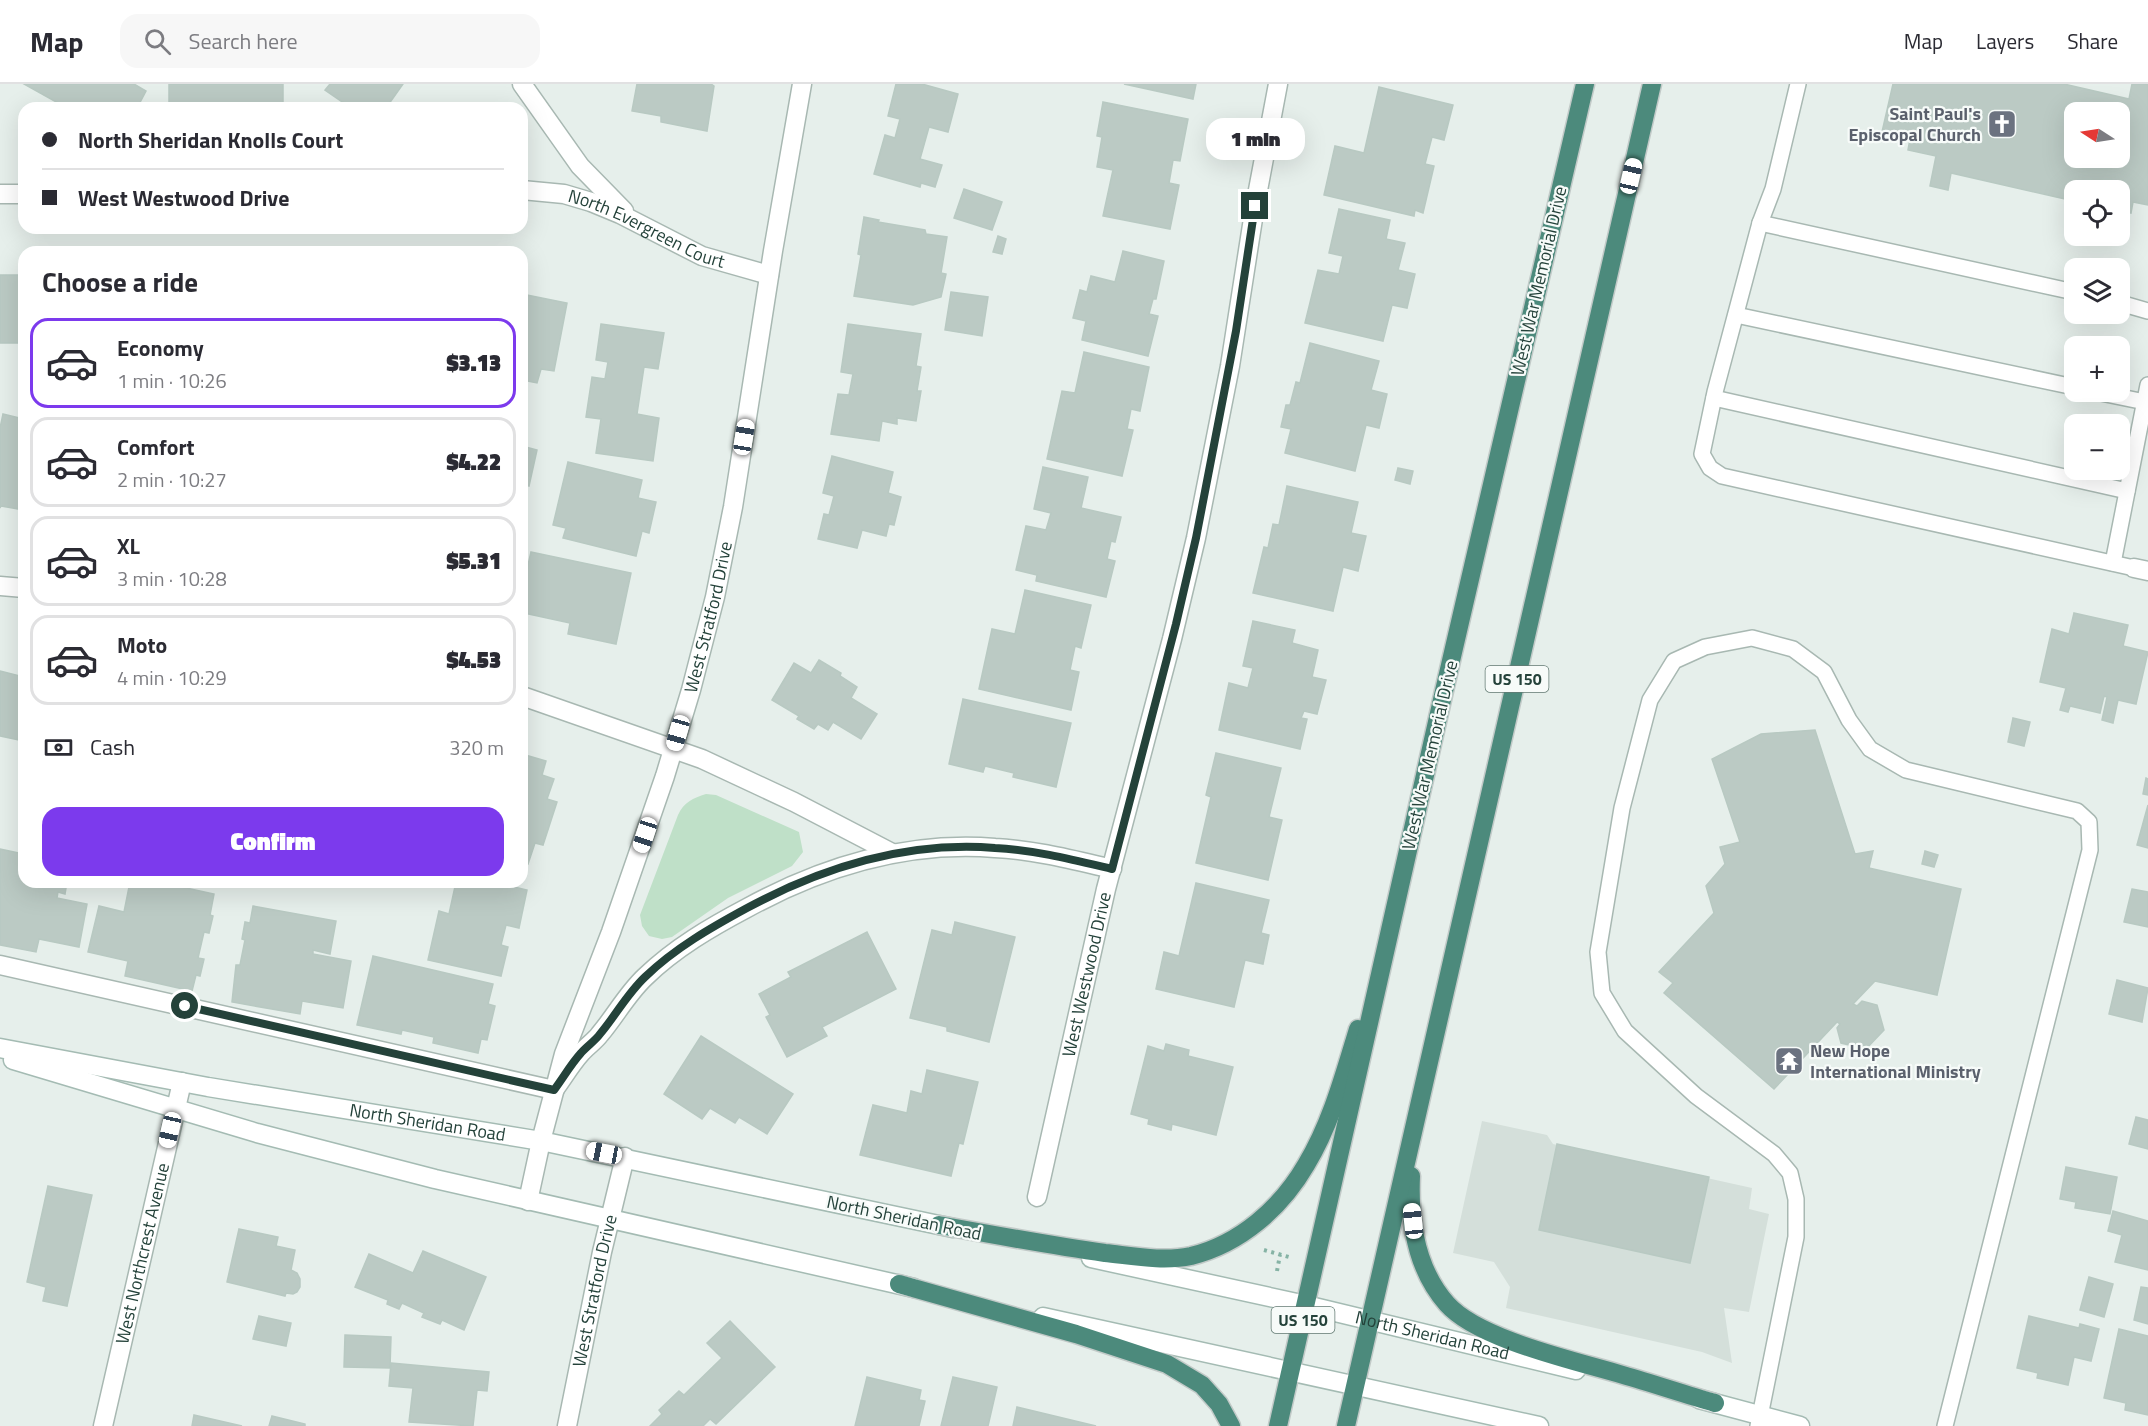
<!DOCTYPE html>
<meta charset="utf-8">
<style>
:root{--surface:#fff;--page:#f7f7f7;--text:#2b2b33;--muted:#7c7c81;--line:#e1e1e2;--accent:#7c3aed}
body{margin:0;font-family:"Titillium Web",sans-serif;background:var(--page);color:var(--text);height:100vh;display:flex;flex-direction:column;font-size:22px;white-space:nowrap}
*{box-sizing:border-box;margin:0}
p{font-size:20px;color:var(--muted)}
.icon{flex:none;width:33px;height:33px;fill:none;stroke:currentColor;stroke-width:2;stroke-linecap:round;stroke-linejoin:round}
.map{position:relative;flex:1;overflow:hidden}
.details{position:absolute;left:18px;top:162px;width:510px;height:642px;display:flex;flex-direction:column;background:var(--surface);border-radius:18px;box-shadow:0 6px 24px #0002}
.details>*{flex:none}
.guide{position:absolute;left:18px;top:18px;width:510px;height:132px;border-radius:18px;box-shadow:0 6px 24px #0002;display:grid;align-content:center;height:132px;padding:0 24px;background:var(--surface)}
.needle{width:39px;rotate:282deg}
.fabs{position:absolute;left:2064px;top:18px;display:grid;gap:12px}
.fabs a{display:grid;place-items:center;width:66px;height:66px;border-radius:12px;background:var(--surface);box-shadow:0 6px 24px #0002;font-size:30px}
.end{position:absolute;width:27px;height:27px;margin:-14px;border:8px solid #24423a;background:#fff;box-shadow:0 0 0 3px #fff}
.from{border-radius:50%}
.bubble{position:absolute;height:42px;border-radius:18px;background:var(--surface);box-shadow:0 6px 24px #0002;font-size:20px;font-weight:800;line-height:42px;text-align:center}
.car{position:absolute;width:18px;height:36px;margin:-18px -9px;border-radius:8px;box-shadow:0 0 4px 2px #0007;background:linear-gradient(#fff 24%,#345 0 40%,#fff 0 76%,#345 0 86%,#fff 0)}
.guide b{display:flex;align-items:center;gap:21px;height:57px;font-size:22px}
.guide b+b{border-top:2px solid var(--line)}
.guide i{width:15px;height:15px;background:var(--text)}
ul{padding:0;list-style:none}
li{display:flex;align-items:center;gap:18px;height:90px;margin:0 12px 9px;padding:0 12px;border:3px solid var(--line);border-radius:18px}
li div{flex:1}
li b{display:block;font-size:22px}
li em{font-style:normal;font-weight:800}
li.active{border-color:var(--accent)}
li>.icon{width:54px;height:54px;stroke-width:1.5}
h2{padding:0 24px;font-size:27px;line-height:72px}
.pay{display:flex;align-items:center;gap:15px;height:66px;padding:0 24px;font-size:22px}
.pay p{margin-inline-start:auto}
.action{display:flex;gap:12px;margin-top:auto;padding:12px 24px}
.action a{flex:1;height:69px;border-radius:18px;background:var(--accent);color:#fff;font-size:24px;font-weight:800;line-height:69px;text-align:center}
header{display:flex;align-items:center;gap:36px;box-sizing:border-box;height:84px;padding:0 30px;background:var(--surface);border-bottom:2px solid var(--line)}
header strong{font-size:28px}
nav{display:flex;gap:33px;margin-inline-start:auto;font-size:21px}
.search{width:420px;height:54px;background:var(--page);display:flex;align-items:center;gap:15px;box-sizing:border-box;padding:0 21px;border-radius:18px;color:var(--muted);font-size:22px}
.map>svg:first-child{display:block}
.built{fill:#d4dfda}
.green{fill:#bfe0c8}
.building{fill:#bbcac4;stroke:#b8c9c2;stroke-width:1.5;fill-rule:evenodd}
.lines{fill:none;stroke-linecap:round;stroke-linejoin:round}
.service-casing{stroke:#a8b8b2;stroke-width:18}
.minor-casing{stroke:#a8b8b2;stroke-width:21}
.secondary-casing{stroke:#a4bbb3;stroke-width:21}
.trunk-casing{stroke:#c2cac8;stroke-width:21}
.path{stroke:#86b3a5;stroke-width:4;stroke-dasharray:3 4.5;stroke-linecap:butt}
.service{stroke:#fff;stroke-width:15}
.minor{stroke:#fff;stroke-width:18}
.secondary{stroke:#fff;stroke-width:18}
.trunk{stroke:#4c8a7c;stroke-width:18}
.route{stroke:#24423a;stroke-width:8}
.labels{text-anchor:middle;stroke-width:4.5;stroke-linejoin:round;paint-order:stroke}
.shield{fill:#f7fbf9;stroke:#637a73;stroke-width:1.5}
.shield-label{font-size:16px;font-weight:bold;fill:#24423a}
.worship-label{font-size:18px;font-weight:bold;fill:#5b616d;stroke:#f7fbf9;text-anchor:end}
.street-label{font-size:18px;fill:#24423a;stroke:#f7fbf9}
</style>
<header>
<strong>Map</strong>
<div class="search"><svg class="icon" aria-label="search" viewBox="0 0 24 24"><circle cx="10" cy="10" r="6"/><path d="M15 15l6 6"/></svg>Search here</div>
<nav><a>Map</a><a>Layers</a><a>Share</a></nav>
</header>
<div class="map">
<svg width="2148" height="1342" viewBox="0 0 2148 1342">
<rect width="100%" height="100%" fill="#e6efeb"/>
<polygon class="built" points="1482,1037 1547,1051 1553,1060 1752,1104 1749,1125 1769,1130 1749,1228 1724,1224 1732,1279 1702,1268 1506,1224 1510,1203 1494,1178 1453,1169"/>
<path class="green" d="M 706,710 L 716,711 L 799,748 L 803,768 L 792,782 L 728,814 L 672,853 L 662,855 L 649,852 L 642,842 L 640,831 L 678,731 C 684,718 693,714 706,710 Z"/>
<g class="building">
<polygon points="24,0 134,0 146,7 137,24 67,24"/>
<rect x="169" y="0" width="114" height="24"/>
<polygon points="330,0 403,0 386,24 351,24 325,6"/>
<polygon points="637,0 711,0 714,2 707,47 661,38 661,32 632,27"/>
<polygon points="896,0 922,0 958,10 948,48 929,43 920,75 942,81 935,103 921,99 920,103 874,90 885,51 895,54 900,35 888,32"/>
<polygon points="1124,0 1196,0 1193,15"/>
<path d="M 1893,0 L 2064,0 L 2129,15 L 2132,0 L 2148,0 L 2148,121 L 2133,118 L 2131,129 L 2121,127 L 2120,136 L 2120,106 L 2074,106 L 2074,117 L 1951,89 L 1948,106 L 1930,102 L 1936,72 L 1908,66 L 1910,55 L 1882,48 ZM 2074,28 L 2120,28 L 2120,74 L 2074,74 Z"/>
<polygon points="1379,3 1453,21 1444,56 1432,53 1425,80 1434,82 1423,129 1415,126 1414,132 1324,111 1335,62 1364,69"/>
<polygon points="1103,18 1188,35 1180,77 1173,76 1169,99 1179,101 1170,145 1103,132 1113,86 1097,83 1102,53 1097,52"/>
<polygon points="964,105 1002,118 992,146 954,134"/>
<polygon points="1339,125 1390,136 1386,155 1405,159 1398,186 1415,190 1407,224 1392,221 1383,257 1305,239 1318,186 1339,190 1343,172 1329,169"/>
<polygon points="864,133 879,136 878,138 925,146 926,150 947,153 941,189 946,190 941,213 913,221 854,212 861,171 858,170"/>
<polygon points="998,152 1006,155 1002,170 993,168"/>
<polygon points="1123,167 1164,177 1156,215 1153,215 1149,230 1158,232 1148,272 1082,256 1086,237 1073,234 1080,206 1087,208 1091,192 1115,198"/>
<polygon points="20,186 24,186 24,259 0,259 0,191 20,191"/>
<polygon points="951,208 988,213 982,252 945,246"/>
<polygon points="522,210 567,219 554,287 541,285 537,299 522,296"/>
<polygon points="601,240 664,249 658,285 644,283 637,330 659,334 653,377 596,369 601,335 586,333 592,293 605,295 608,278 596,276"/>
<polygon points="848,240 921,250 916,282 921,283 917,307 921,307 916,337 897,334 897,340 882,337 879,357 831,350 838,310 849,311 853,290 841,288"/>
<polygon points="1310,259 1379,277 1371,306 1387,310 1379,344 1366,341 1355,387 1285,369 1291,345 1281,343 1286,321 1290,321 1296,298 1300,299"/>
<polygon points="1084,268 1149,283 1140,327 1131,325 1127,345 1133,346 1122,392 1047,375 1062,307 1075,309"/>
<polygon points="3,330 24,335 24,426 1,422 0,424 0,344"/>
<polygon points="522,362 537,366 529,402 522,400"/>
<polygon points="832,372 893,388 888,409 901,413 894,441 889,440 886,452 862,446 857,464 818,455 824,430 829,431 834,412 823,409"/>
<polygon points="568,378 642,396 638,414 656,418 649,449 642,447 636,472 563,454 566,444 553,441"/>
<polygon points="1043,383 1088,393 1081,424 1121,433 1115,458 1111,457 1107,475 1115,477 1106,513 1036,497 1037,491 1016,486 1026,442 1046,446 1051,429 1034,425"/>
<polygon points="1398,384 1413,387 1410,400 1395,396"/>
<polygon points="1287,402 1358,418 1351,449 1366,452 1358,487 1343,483 1333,527 1253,509 1264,463 1268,464 1273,440 1279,441"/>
<polygon points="531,468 631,489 616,560 568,550 570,539 524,529 522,538 522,489 526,490"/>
<polygon points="1025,506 1091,521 1081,564 1075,562 1070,586 1079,588 1071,626 979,605 992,545 1015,550"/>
<polygon points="2074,529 2128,541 2123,562 2148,568 2136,620 2118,616 2113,639 2102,636 2107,613 2104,612 2100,629 2070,622 2068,628 2060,626 2066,604 2040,598 2052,545 2069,550"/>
<polygon points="1253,537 1295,546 1292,559 1318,566 1312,593 1326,596 1317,630 1304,627 1301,634 1307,635 1300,665 1219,646 1229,599 1248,604 1253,584 1243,582"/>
<polygon points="819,576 841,589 840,592 857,603 851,614 877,630 861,655 833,638 828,646 818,640 814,645 797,635 799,632 772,616 794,579 811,589"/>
<polygon points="0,587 24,593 24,657 0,652"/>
<polygon points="963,615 1071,639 1056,703 1013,693 1014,689 985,682 983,688 949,680"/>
<polygon points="2013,634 2030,638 2024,662 2008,658"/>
<polygon points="1815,646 1855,770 1873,767 1869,784 1961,805 1937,911 1875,897 1853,920 1857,922 1862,917 1877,921 1884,946 1866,965 1841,959 1837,944 1840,940 1837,938 1774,1005 1664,909 1673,899 1659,888 1714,829 1706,802 1725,780 1720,763 1740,758 1712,675 1761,650"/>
<polygon points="1216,669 1281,684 1269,733 1282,736 1268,796 1196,779 1211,713 1206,711"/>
<polygon points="522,670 546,677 542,691 554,695 547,715 557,718 543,761 535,759 528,780 522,778"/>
<polygon points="2146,694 2148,695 2148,711 2143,710"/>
<polygon points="2148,721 2148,764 2137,761"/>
<polygon points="0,765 24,770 24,798 67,798 65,810 58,808 57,814 87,820 79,863 39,855 36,868 0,861"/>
<polygon points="1925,767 1938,771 1934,783 1922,780"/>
<polygon points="130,798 159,798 214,810 210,831 213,832 209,849 204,848 198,874 204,875 200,892 196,891 192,907 125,892 128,877 88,868 99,822 124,828"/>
<polygon points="456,798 493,798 527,806 519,844 506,841 501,861 508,863 501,892 428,876 439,827 449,830"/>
<polygon points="1196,799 1269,816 1261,849 1269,851 1263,880 1245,876 1234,923 1156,905 1164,868 1179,872"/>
<polygon points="2132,805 2148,808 2148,843 2124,838"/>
<polygon points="253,822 336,837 330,870 313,866 313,870 351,877 343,924 302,917 300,930 232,918 236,881 240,881 245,856 242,855 245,838 250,839"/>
<polygon points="955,838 1015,853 989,958 947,947 947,943 910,934 932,846 952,851"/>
<polygon points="867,848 896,905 822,943 827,952 787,973 766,933 770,931 759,910 791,893 788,888"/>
<polygon points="373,872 493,900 488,920 495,922 487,956 481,955 478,969 433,959 434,953 402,946 401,950 357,941"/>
<polygon points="2117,896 2148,904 2142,938 2109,930"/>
<polygon points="701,952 793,1010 767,1050 739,1033 735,1039 710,1024 702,1035 664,1010"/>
<polygon points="1166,960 1189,966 1188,972 1233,983 1216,1051 1172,1040 1171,1046 1148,1040 1149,1035 1131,1030 1148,962 1164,967"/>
<polygon points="927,986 978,998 963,1060 959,1059 951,1092 860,1071 873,1021 907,1029 911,1007 922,1010"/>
<polygon points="2136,1033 2148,1036 2148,1065 2129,1060"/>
<polygon points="1557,1060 1709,1093 1690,1179 1539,1146"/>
<polygon points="2066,1083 2117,1093 2110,1130 2075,1124 2076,1118 2060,1115"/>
<polygon points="48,1102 92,1111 67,1222 43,1217 46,1203 27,1198"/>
<polygon points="2113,1127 2148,1137 2148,1186 2115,1178 2122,1151 2108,1147"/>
<polygon points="239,1145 278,1153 276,1162 295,1166 291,1186 297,1189 300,1195 300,1203 297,1208 293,1210 286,1209 285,1212 227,1198"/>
<polygon points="423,1167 486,1193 464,1246 442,1236 440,1240 422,1233 424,1229 402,1219 399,1225 387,1220 388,1216 355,1203 369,1170 413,1189"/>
<polygon points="2089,1193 2113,1200 2104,1233 2080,1226"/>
<polygon points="2141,1203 2148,1204 2148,1240 2134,1236"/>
<polygon points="259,1232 291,1239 286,1262 253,1255"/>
<polygon points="2029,1232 2079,1244 2080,1240 2099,1245 2091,1277 2074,1273 2068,1301 2037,1294 2038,1289 2017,1284"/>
<polygon points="730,1237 775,1283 716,1340 710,1335 703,1342 650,1342 662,1330 659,1326 679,1307 684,1311 722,1274 707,1259"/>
<polygon points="2119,1245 2148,1252 2148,1331 2125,1326 2126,1319 2104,1314"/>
<polygon points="345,1251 391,1253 390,1284 344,1283"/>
<polygon points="391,1279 489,1288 487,1307 477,1306 473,1342 409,1338 413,1304 389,1302"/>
<polygon points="867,1293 921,1306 919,1316 925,1317 919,1342 855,1342"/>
<polygon points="953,1293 997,1303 988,1342 941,1342"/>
<polygon points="1017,1323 1096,1342 1013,1342"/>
<polygon points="194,1331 242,1342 192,1342"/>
<polygon points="272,1332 305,1340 305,1342 269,1342"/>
</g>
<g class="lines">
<g class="service-casing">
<g id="service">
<polyline points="1798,0 1773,105 1760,139 1715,308 1702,370 1710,384 1722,392 2134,484"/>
<polyline points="1760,139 2074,208"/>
<polyline points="2120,219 2148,227"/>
<polyline points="1736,231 2074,303"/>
<polyline points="2096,308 2145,318"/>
<polyline points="1714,314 2127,407"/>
<polyline points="2113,479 2148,301"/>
<polyline points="1758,1342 1796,1153 1796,1115 1790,1089 1774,1070 1696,1012 1625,947 1602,909 1598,868 1622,724 1650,616 1674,577 1705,563 1752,554 1793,565 1824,588 1849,636 1870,665 1906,686 2077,727 2089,738 2090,766 1945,1342"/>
</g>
</g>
<g class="minor-casing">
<g id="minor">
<polyline points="522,0 580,82 624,127"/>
<path id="s1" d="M 522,106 L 564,110 L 591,118 L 620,130 L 702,172 L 769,191"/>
<polyline points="0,110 24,110"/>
<polyline points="2134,484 2148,487"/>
<polyline points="0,502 24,504"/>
<polyline points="522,612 702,675 794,718 892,769"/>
<path d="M 0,881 L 554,1006 C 563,994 571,980 581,969 C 587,962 595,957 600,950 C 616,931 627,910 645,893 C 675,864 711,843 747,824 C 824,782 907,757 995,764 C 1035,766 1073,776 1112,785"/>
<path id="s2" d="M 1037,1113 L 1106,805 L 1172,555 L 1196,454 L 1230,282 L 1255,122 L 1278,0"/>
<path id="s3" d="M 528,1117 L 541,1057 L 564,970 L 611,848 L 665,692 L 691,606 L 715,513 L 733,423 L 773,167 L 802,0"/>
<path id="s4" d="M 103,1342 L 182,998"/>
<path id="s5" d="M 567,1342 L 602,1168 L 625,1073"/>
</g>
</g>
<g class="secondary-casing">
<g id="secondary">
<path id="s6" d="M 0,964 L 208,1003 L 541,1057 L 953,1144"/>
<polyline points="13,976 257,1049 435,1095 914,1204"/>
<path id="s7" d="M 1091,1174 L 1306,1221 L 1576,1286"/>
<polyline points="1043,1233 1539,1342"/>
<polyline points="1699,1315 1800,1342"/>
</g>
</g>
<g class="trunk-casing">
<g id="trunk">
<path d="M 1411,1092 C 1409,1137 1416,1185 1447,1220 C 1479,1256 1577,1277 1623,1291 C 1654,1300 1684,1310 1715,1319"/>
<path d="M 939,1141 C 994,1151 1049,1161 1105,1169 C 1133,1172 1163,1178 1191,1172 C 1240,1160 1281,1124 1306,1081 C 1331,1040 1344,991 1358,945"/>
<polyline points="899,1200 1076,1250 1167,1280 1202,1301 1219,1320 1231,1342"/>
<polyline points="1278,1342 1444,607 1585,0"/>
<polyline points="1346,1342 1652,0"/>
</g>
</g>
<g class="path">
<polyline points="1264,1166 1289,1173"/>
<polyline points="1277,1187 1280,1171"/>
</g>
<use href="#service" class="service"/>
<use href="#minor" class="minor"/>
<use href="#secondary" class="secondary"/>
<use href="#trunk" class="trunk"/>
</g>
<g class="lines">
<path class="route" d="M 185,922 L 554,1006 C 563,994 571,980 581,969 C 587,962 595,957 600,950 C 616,931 627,910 645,893 C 675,864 712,843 747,824 C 825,782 907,757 995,764 C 1035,766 1074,776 1112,785 L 1176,540 L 1196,454 L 1236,247 L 1255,122"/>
</g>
<defs>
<g id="church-square" transform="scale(1.5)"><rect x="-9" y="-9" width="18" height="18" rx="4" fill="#6b7280" stroke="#f7fbf9"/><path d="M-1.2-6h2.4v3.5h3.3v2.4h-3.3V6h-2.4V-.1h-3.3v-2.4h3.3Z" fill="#fff"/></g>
<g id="temple-square" transform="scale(1.5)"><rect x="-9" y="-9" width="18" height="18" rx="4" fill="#6b7280" stroke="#f7fbf9"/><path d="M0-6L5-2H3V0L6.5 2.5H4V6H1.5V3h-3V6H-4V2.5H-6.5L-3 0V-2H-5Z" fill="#fff"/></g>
</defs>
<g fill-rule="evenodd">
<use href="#church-square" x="2002" y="40"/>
<use href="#temple-square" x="1789" y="977"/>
</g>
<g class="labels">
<g class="shield">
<rect x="1485.5" y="582" width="63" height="26" rx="4.5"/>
<rect x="1271.5" y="1223" width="63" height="26" rx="4.5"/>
</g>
<g class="shield-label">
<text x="1517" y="601">US 150</text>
<text x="1303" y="1242">US 150</text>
</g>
<g class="worship-label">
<text x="1981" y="36">Saint Paul's<tspan x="1981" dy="21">Episcopal Church</tspan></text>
<text x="1810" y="973" text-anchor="start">New Hope<tspan x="1810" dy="21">International Ministry</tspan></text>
</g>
<g class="street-label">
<text dy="6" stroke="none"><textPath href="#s1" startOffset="132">North Evergreen Court</textPath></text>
<text transform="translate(1539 197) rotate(-77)" y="6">West War Memorial Drive</text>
<text dy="6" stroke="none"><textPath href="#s3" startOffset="612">West Stratford Drive</textPath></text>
<text transform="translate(1430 671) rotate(-77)" y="6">West War Memorial Drive</text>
<text dy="6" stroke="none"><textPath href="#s2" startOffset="228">West Westwood Drive</textPath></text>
<text dy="6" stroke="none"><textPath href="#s6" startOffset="434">North Sheridan Road</textPath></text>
<text transform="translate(904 1134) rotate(12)" y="6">North Sheridan Road</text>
<text dy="6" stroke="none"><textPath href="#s4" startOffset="177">West Northcrest Avenue</textPath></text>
<text dy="6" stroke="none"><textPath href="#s5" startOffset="138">West Stratford Drive</textPath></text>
<text dy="6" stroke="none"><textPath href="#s7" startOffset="350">North Sheridan Road</textPath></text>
</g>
</g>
</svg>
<div class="fabs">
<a><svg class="needle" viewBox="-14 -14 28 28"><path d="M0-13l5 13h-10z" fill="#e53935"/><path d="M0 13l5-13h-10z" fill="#7c7c81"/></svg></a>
<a><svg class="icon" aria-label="locate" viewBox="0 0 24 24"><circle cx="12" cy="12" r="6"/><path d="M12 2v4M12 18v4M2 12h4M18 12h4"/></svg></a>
<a><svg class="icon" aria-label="layers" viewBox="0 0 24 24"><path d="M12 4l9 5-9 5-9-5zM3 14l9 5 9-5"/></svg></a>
<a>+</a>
<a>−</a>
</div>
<i class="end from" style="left:185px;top:922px"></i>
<i class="end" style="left:1255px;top:122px"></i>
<div class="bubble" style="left:1206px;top:34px;width:99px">1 min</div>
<i class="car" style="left:1631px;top:92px;rotate:13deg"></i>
<i class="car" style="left:744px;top:353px;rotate:9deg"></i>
<i class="car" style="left:678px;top:649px;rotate:196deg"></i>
<i class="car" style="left:645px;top:751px;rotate:198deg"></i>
<i class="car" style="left:170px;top:1046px;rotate:193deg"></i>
<i class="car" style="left:604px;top:1069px;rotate:281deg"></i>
<i class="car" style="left:1413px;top:1137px;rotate:354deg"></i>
<div class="guide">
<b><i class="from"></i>North Sheridan Knolls Court</b>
<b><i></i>West Westwood Drive</b>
</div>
<section class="details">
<h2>Choose a ride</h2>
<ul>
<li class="active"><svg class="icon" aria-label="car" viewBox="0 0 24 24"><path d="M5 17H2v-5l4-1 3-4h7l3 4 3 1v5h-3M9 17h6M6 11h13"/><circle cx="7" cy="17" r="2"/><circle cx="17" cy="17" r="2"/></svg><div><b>Economy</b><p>1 min · 10:26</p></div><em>$3.13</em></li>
<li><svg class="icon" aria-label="car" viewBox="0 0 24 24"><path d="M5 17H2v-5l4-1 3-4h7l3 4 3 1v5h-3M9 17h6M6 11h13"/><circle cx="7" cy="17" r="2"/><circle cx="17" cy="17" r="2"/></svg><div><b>Comfort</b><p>2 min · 10:27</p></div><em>$4.22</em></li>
<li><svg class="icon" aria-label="car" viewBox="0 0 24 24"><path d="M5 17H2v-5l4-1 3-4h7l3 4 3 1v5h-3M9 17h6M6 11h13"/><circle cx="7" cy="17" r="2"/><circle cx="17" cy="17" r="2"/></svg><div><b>XL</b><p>3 min · 10:28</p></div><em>$5.31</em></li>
<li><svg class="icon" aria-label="car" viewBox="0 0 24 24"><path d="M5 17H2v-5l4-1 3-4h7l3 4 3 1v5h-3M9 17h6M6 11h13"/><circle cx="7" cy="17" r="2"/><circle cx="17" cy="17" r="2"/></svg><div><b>Moto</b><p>4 min · 10:29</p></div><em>$4.53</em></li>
</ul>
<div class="pay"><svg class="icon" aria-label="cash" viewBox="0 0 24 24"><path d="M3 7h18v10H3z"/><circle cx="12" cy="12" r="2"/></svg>Cash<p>320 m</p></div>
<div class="action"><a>Confirm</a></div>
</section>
</div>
